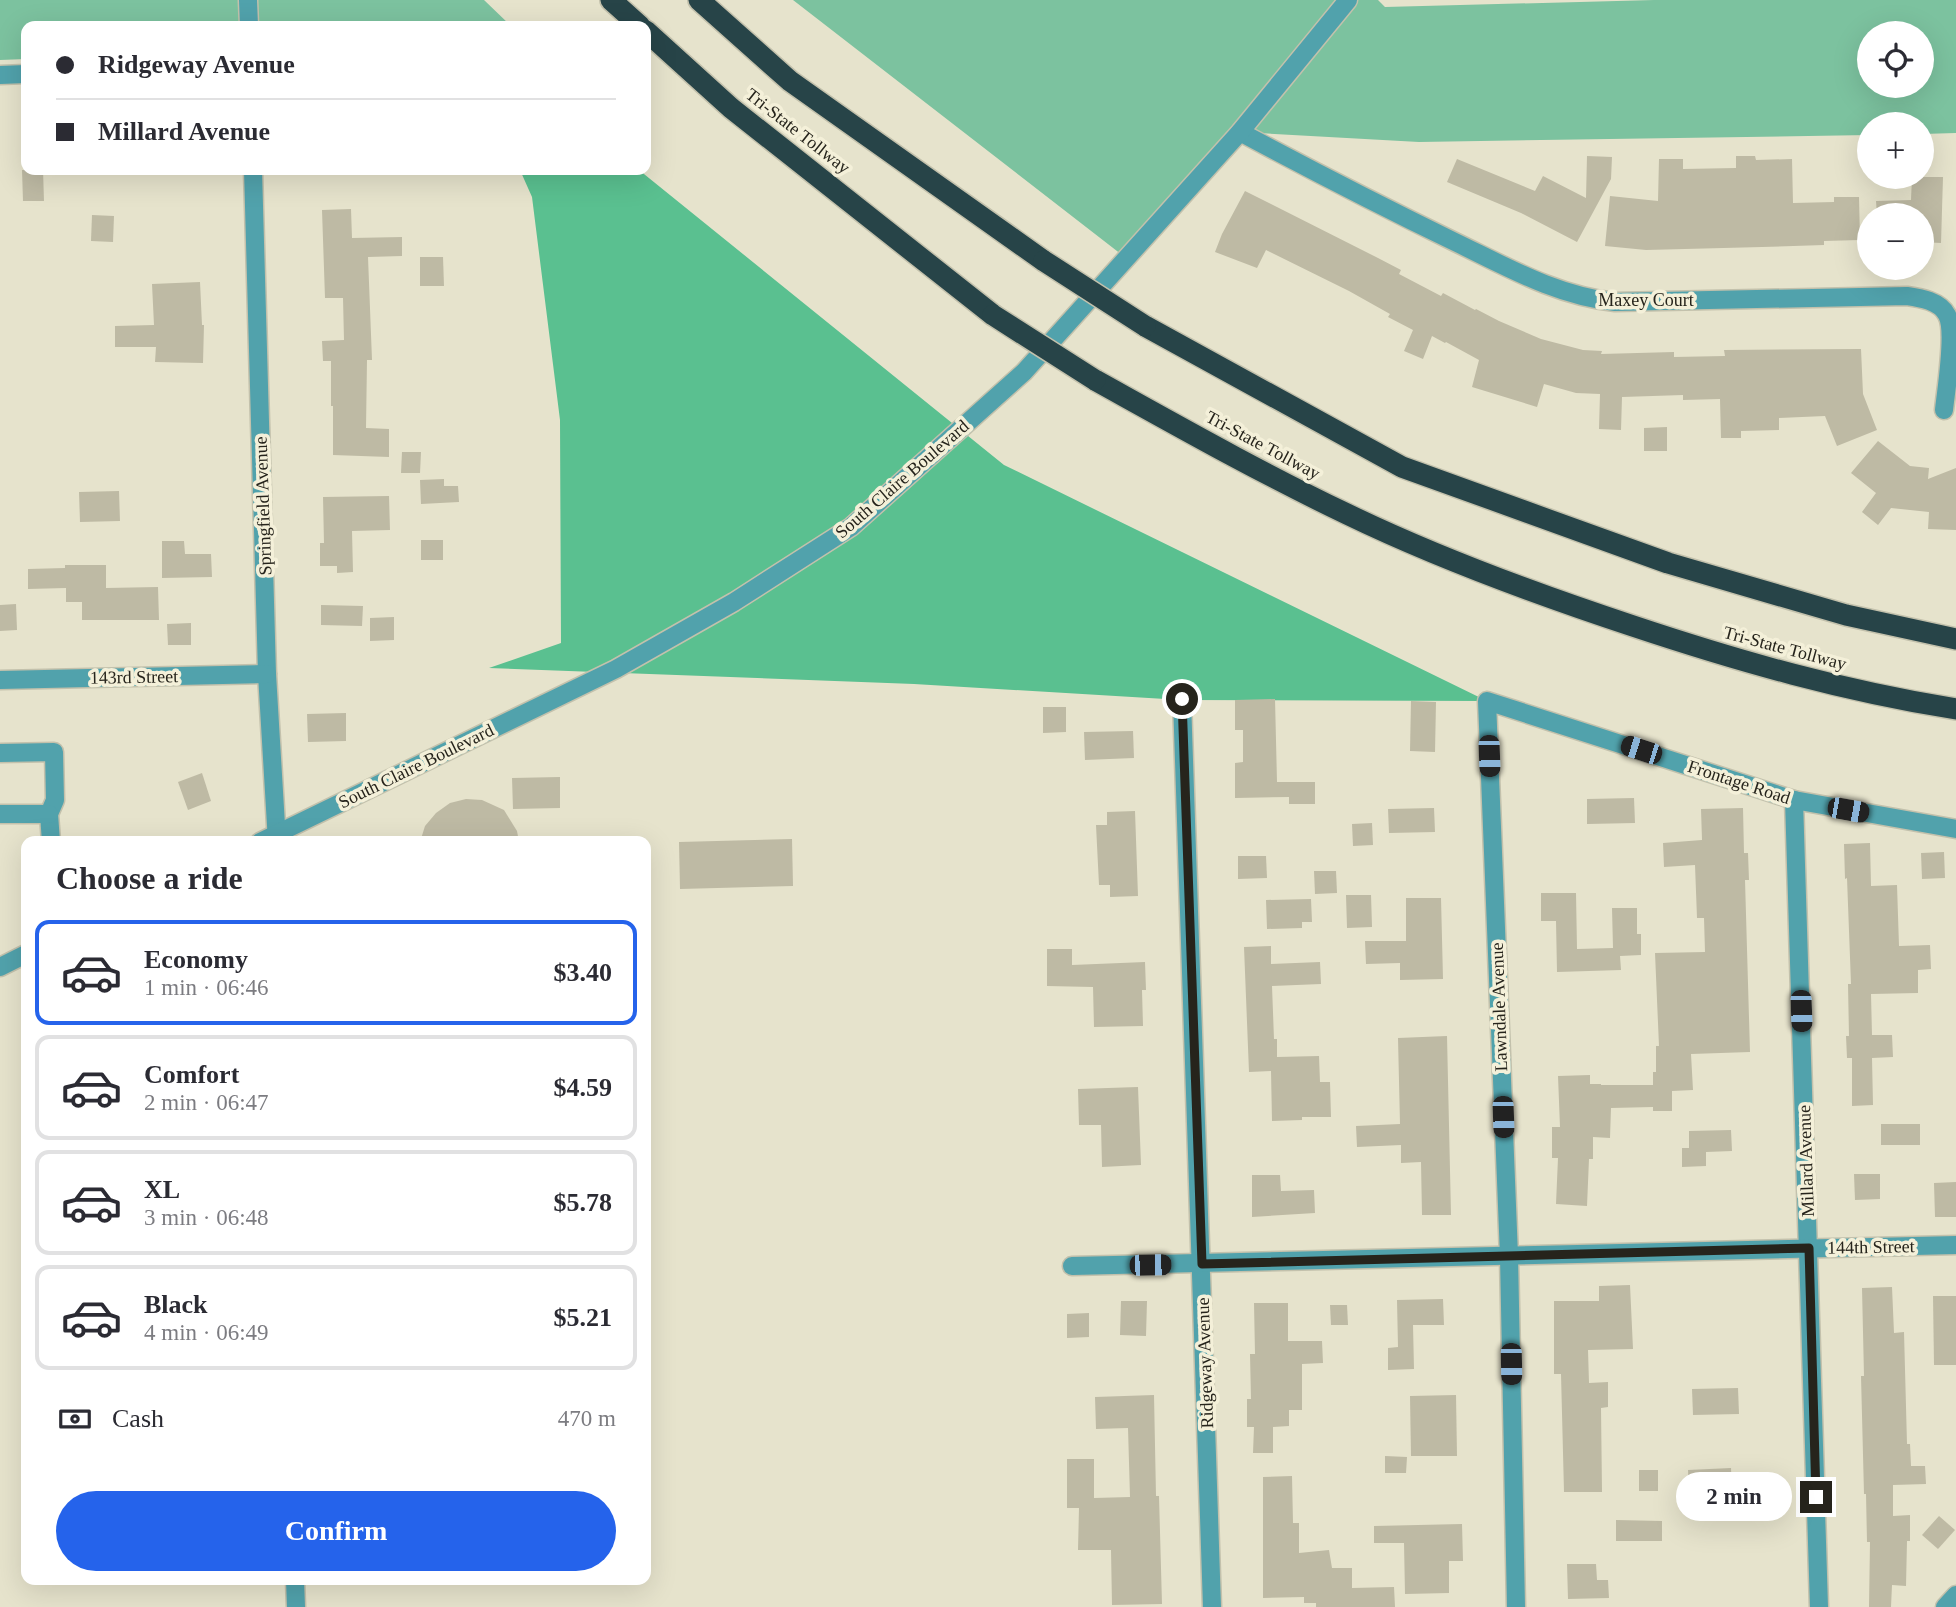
<!DOCTYPE html>
<meta charset="utf-8">
<style>
:root{--surface:#fff;--page:#f2f2f3;--text:#2b2b33;--muted:#7c7c81;--line:#e1e1e2;--accent:#2563eb}
body{margin:0;font-family:Georgia,serif;background:var(--page);color:var(--text);height:100vh;display:flex;flex-direction:column;font-size:26px;white-space:nowrap}
*{box-sizing:border-box;margin:0}
p{font-size:23px;color:var(--muted)}
.icon{flex:none;width:38px;height:38px;fill:none;stroke:currentColor;stroke-width:2;stroke-linecap:round;stroke-linejoin:round}
.map{position:relative;flex:1;overflow:hidden}
.sheet{position:absolute;left:21px;top:836px;width:630px;height:749px;display:flex;flex-direction:column;background:var(--surface);border-radius:14px;box-shadow:0 7px 28px #0002}
.sheet>*{flex:none}
.top-card{position:absolute;left:21px;top:21px;width:630px;height:154px;border-radius:14px;box-shadow:0 7px 28px #0002;display:grid;align-content:center;height:154px;padding:0 35px;background:var(--surface)}
.controls{position:absolute;left:1857px;top:21px;display:grid;gap:14px}
.controls a{display:grid;place-items:center;width:77px;height:77px;border-radius:50%;background:var(--surface);box-shadow:0 7px 28px #0002;font-size:35px}
.end{position:absolute;width:32px;height:32px;margin:-16px;border:9px solid #26241c;background:#fff;box-shadow:0 0 0 4px #fff}
.from{border-radius:50%}
.bubble{position:absolute;height:49px;border-radius:24px;background:var(--surface);box-shadow:0 7px 28px #0002;font-size:23px;font-weight:600;line-height:49px;text-align:center}
.car{position:absolute;width:21px;height:42px;margin:-21px -10px;border-radius:9px;box-shadow:0 0 5px 2px #0007;background:linear-gradient(#222 24%,#8ab4d8 0 40%,#222 0 76%,#8ab4d8 0 86%,#222 0)}
.top-card b{display:flex;align-items:center;gap:24px;height:66px;font-size:26px}
.top-card b+b{border-top:2px solid var(--line)}
.top-card i{width:18px;height:18px;background:var(--text)}
ul{padding:0;list-style:none}
li{display:flex;align-items:center;gap:21px;height:105px;margin:0 14px 10px;padding:0 21px;border:4px solid var(--line);border-radius:14px}
li div{flex:1}
li b{display:block;font-size:26px}
li em{font-style:normal;font-weight:600}
li.on{border-color:var(--accent)}
li>.icon{width:63px;height:63px;stroke-width:1.5}
h2{padding:0 35px;font-size:32px;line-height:84px}
.pay{display:flex;align-items:center;gap:18px;height:77px;padding:0 35px;font-size:26px}
.pay p{margin-inline-start:auto}
.primary-button{display:flex;gap:14px;margin-top:auto;padding:14px 35px}
.primary-button a{flex:1;height:80px;border-radius:42px;background:var(--accent);color:#fff;font-size:28px;font-weight:600;line-height:80px;text-align:center}
.map>svg:first-child{display:block}
.green{fill:#7cc29f;fill-rule:evenodd}
.forest{fill:#5ac090}
.building{fill:#bebaa4}
.lines{fill:none;stroke-linecap:round;stroke-linejoin:round}
.minor-casing{stroke:#c3c1ac;stroke-width:21}
.highway-casing{stroke:#c3c1ac;stroke-width:24}
.minor{stroke:#51a2ac;stroke-width:18}
.highway{stroke:#274448;stroke-width:21}
.highway-bridge-casing{stroke:#c3c1ac;stroke-width:24;stroke-linecap:butt}
.highway-bridge{stroke:#274448;stroke-width:21}
.route{stroke:#26241c;stroke-width:9}
.labels{text-anchor:middle;stroke-width:7;stroke-linejoin:round;paint-order:stroke}
.street-label{font-size:18px;fill:#26241c;stroke:#f4f0d9}
</style>
<div class="map">
<svg width="1956" height="1607" viewBox="0 0 1956 1607">
<rect width="100%" height="100%" fill="#e6e3cc"/>
<g class="green">
<polygon points="0,0 484,0 511,26 26,26 26,59 0,60"/>
<path d="M 793,0 L 1378,0 L 1385,7 L 1654,0 L 1956,0 L 1956,133 L 1922,134 L 1922,124 L 1869,124 L 1869,135 L 1419,142 L 1240,132 L 1126,258 ZM 1869,33 L 1922,33 L 1922,86 L 1869,86 Z"/>
</g>
<polygon class="forest" points="520,170 639,170 1004,465 1487,701 1182,700 914,684 489,668 561,643 560,420 532,197"/>
<g class="building">
<polygon points="1587,156 1612,157 1611,179 1577,242 1521,213 1447,182 1457,159 1535,191 1543,176 1586,198"/>
<polygon points="1736,156 1755,156 1756,160 1792,159 1793,203 1834,202 1834,197 1859,197 1860,240 1824,241 1824,245 1762,247 1646,250 1605,246 1610,196 1658,201 1659,159 1683,159 1683,169 1736,168"/>
<polygon points="22,170 43,170 44,201 23,201"/>
<polygon points="1912,177 1943,177 1941,243 1922,242 1922,215 1877,215 1876,201 1911,200"/>
<polygon points="1245,191 1378,258 1401,270 1399,274 1441,296 1443,293 1475,310 1476,309 1499,321 1541,339 1583,350 1602,351 1601,354 1674,352 1674,357 1725,356 1724,350 1861,349 1863,394 1877,430 1837,446 1825,416 1779,418 1779,430 1741,431 1741,438 1721,438 1720,399 1683,400 1683,395 1622,397 1621,430 1599,429 1600,394 1576,393 1544,384 1537,407 1472,387 1479,360 1446,342 1445,343 1432,336 1423,359 1404,351 1413,330 1388,317 1390,314 1349,291 1266,250 1257,268 1215,252 1222,234"/>
<polygon points="351,209 352,238 402,237 402,256 368,257 372,360 367,360 366,428 389,429 389,457 333,455 333,406 331,406 331,361 323,361 322,341 344,340 343,298 325,298 322,210"/>
<polygon points="92,215 114,216 113,242 91,241"/>
<polygon points="420,257 443,257 444,286 420,286"/>
<polygon points="200,282 202,325 204,325 203,363 155,362 156,347 115,347 115,326 154,325 152,284"/>
<polygon points="1667,427 1667,451 1644,451 1644,428"/>
<polygon points="1878,441 1910,466 1929,468 1928,479 1956,468 1956,530 1928,529 1929,512 1891,508 1878,525 1862,512 1876,493 1851,473"/>
<polygon points="402,452 421,452 420,473 401,473"/>
<polygon points="444,479 444,486 458,486 459,502 421,504 420,480"/>
<polygon points="119,491 120,521 80,522 79,492"/>
<polygon points="389,496 390,530 352,531 353,572 337,573 337,566 320,566 320,543 324,543 323,497"/>
<rect x="421" y="540" width="22" height="20"/>
<polygon points="162,541 184,541 185,554 211,554 212,577 162,578"/>
<polygon points="65,565 106,565 106,588 158,587 159,620 82,620 82,602 66,602 66,588 28,589 28,569 65,568"/>
<polygon points="16,604 17,630 0,631 0,605"/>
<polygon points="321,605 363,606 362,626 321,625"/>
<polygon points="394,617 394,640 370,641 370,618"/>
<polygon points="191,623 191,645 168,645 167,624"/>
<polygon points="1275,699 1277,782 1315,782 1315,804 1289,804 1289,797 1235,798 1235,763 1243,762 1243,730 1235,730 1235,700"/>
<polygon points="1411,701 1436,702 1435,752 1410,751"/>
<polygon points="1043,707 1066,707 1066,732 1043,733"/>
<polygon points="346,713 346,741 308,742 307,714"/>
<polygon points="1133,731 1134,758 1085,760 1084,732"/>
<polygon points="202,773 211,801 188,810 178,782"/>
<polygon points="560,777 560,808 513,809 512,778"/>
<polygon points="1634,798 1635,823 1587,824 1587,799"/>
<polygon points="466,799 482,800 504,810 517,831 519,842 420,842 425,826 436,813 450,803"/>
<polygon points="1434,808 1435,832 1389,833 1388,809"/>
<polygon points="1743,808 1744,853 1748,853 1749,880 1745,880 1750,1052 1691,1054 1693,1090 1672,1091 1672,1111 1653,1111 1653,1107 1611,1108 1610,1138 1593,1137 1593,1159 1589,1159 1587,1206 1556,1204 1558,1158 1552,1158 1552,1127 1560,1127 1558,1076 1590,1075 1590,1084 1601,1084 1601,1085 1653,1085 1653,1072 1656,1072 1656,1046 1659,1046 1655,953 1705,952 1704,918 1697,918 1695,865 1664,867 1663,843 1702,840 1701,809"/>
<polygon points="1135,811 1138,896 1110,897 1110,885 1099,885 1096,825 1107,825 1107,812"/>
<polygon points="1372,823 1373,845 1353,846 1352,824"/>
<polygon points="792,839 793,886 680,889 679,842"/>
<polygon points="1870,843 1871,886 1897,885 1899,946 1930,945 1931,969 1918,970 1918,993 1871,994 1872,1035 1892,1035 1893,1057 1872,1058 1873,1105 1852,1106 1852,1058 1847,1058 1846,1036 1849,1036 1848,984 1851,984 1847,878 1845,879 1844,844"/>
<polygon points="1944,852 1945,878 1922,879 1921,853"/>
<polygon points="1238,856 1266,856 1267,878 1238,879"/>
<polygon points="1314,871 1336,871 1337,893 1315,894"/>
<polygon points="1541,893 1576,893 1577,949 1613,948 1612,908 1637,908 1637,934 1641,934 1641,955 1620,956 1621,970 1557,972 1556,921 1541,921"/>
<polygon points="1346,895 1371,895 1372,927 1347,928"/>
<polygon points="1406,898 1441,898 1443,979 1400,980 1400,963 1366,964 1365,941 1406,941"/>
<polygon points="1311,899 1312,922 1302,922 1302,928 1267,929 1266,900"/>
<polygon points="1271,946 1271,964 1320,962 1321,984 1272,986 1274,1039 1277,1039 1277,1057 1319,1056 1320,1082 1330,1082 1331,1117 1302,1117 1302,1120 1272,1121 1271,1071 1249,1072 1244,947"/>
<polygon points="1047,949 1072,949 1072,965 1145,962 1146,990 1142,990 1143,1026 1094,1027 1093,987 1047,986"/>
<polygon points="1447,1036 1451,1215 1422,1215 1421,1162 1401,1163 1401,1145 1357,1147 1356,1126 1400,1124 1398,1038"/>
<polygon points="1138,1087 1141,1165 1102,1167 1101,1125 1079,1125 1078,1089"/>
<rect x="1881" y="1124" width="39" height="21"/>
<polygon points="1731,1130 1732,1151 1706,1152 1706,1166 1682,1167 1682,1148 1689,1148 1689,1131"/>
<polygon points="1854,1174 1880,1174 1880,1199 1855,1200"/>
<polygon points="1252,1175 1280,1175 1281,1191 1314,1190 1315,1213 1252,1217"/>
<polygon points="1956,1182 1956,1217 1935,1217 1934,1183"/>
<polygon points="1630,1285 1633,1349 1588,1350 1589,1383 1608,1382 1608,1407 1601,1408 1602,1492 1564,1492 1561,1374 1554,1374 1554,1301 1599,1301 1599,1286"/>
<polygon points="1892,1287 1894,1333 1904,1332 1907,1444 1910,1444 1911,1466 1925,1466 1926,1484 1893,1485 1893,1516 1910,1515 1910,1541 1907,1541 1906,1586 1892,1585 1891,1607 1869,1607 1870,1542 1867,1542 1866,1494 1864,1494 1861,1376 1864,1376 1862,1288"/>
<polygon points="1933,1296 1956,1296 1956,1365 1934,1365"/>
<polygon points="1443,1299 1444,1325 1413,1325 1414,1369 1388,1370 1388,1348 1398,1347 1397,1300"/>
<polygon points="1121,1301 1147,1301 1146,1336 1120,1335"/>
<polygon points="1254,1303 1288,1303 1288,1341 1322,1341 1323,1363 1302,1364 1302,1410 1289,1410 1289,1426 1273,1427 1273,1453 1253,1453 1254,1427 1247,1427 1247,1399 1251,1399 1250,1354 1255,1354"/>
<polygon points="1330,1305 1347,1305 1348,1325 1331,1325"/>
<polygon points="1089,1313 1089,1337 1067,1338 1067,1314"/>
<polygon points="1738,1388 1739,1414 1693,1415 1692,1389"/>
<polygon points="1154,1395 1156,1496 1159,1496 1162,1604 1112,1605 1111,1550 1078,1550 1079,1508 1067,1508 1067,1459 1094,1459 1094,1498 1130,1497 1128,1428 1096,1429 1095,1397"/>
<polygon points="1456,1395 1457,1456 1411,1456 1410,1396"/>
<polygon points="1385,1456 1407,1457 1406,1473 1385,1473"/>
<polygon points="1731,1468 1732,1490 1689,1491 1688,1470"/>
<rect x="1639" y="1470" width="19" height="21"/>
<polygon points="1292,1476 1293,1523 1299,1523 1299,1553 1329,1550 1332,1568 1352,1568 1352,1588 1394,1587 1395,1607 1316,1607 1316,1603 1304,1603 1304,1597 1263,1598 1263,1477"/>
<polygon points="1939,1516 1955,1530 1938,1549 1922,1535"/>
<polygon points="1616,1520 1662,1521 1662,1541 1616,1541"/>
<polygon points="1462,1524 1463,1561 1449,1561 1449,1593 1405,1594 1404,1543 1374,1543 1374,1526"/>
<polygon points="1567,1564 1596,1564 1597,1580 1608,1580 1609,1598 1568,1599"/>
</g>
<g class="lines">
<g class="minor-casing">
<g id="minor">
<polyline points="248,0 249,26"/>
<polyline points="0,75 26,74"/>
<path d="M 1240,132 C 1311,170 1383,207 1455,242 C 1507,267 1557,296 1615,302 L 1907,296 C 1921,298 1940,301 1947,315 C 1956,331 1946,390 1944,410"/>
<polyline points="253,170 267,674 277,842"/>
<polyline points="0,680 267,674"/>
<polyline points="1182,700 1212,1607"/>
<polyline points="0,753 54,752 55,800 49,814 51,842"/>
<polyline points="1794,800 1819,1607"/>
<polyline points="0,814 49,814"/>
<polyline points="260,842 616,669 734,602 851,527 1024,372 1240,132 1348,0"/>
<polyline points="0,967 26,954"/>
<polyline points="1072,1266 1956,1245"/>
<polyline points="295,1580 296,1607"/>
<polyline points="1516,1607 1509,1256 1487,701 1794,800 1956,829"/>
<polyline points="1945,1607 1956,1595"/>
</g>
</g>
<g class="highway-casing">
<g id="highway">
<polyline points="611,0 640,26"/>
<polyline points="699,0 790,81 1044,261"/>
<polyline points="646,31 731,108 993,315"/>
<polyline points="1145,326 1402,467 1668,563 1846,615 1956,639"/>
<path d="M 1095,380 C 1178,426 1261,473 1347,514 C 1440,559 1536,594 1633,626 C 1741,662 1844,691 1956,709"/>
</g>
</g>
<use href="#minor" class="minor"/>
<use href="#highway" class="highway"/>
<g class="highway-bridge-casing">
<g id="highway-bridge">
<polyline points="1044,261 1145,326"/>
<polyline points="993,315 1095,380"/>
</g>
</g>
<use href="#highway-bridge" class="highway-bridge"/>
</g>
<g class="lines">
<polyline class="route" points="1182,699 1202,1264 1809,1248 1816,1497"/>
</g>
<g class="labels">
<g class="street-label">
<text transform="translate(798 131) rotate(38)" y="6">Tri-State Tollway</text>
<text x="1646" y="306">Maxey Court</text>
<text transform="translate(1263 445) rotate(28)" y="6">Tri-State Tollway</text>
<text transform="translate(902 479) rotate(-41)" y="6">South Claire Boulevard</text>
<text transform="translate(263 506) rotate(-92)" y="6">Springfield Avenue</text>
<text transform="translate(1785 648) rotate(15)" y="6">Tri-State Tollway</text>
<text transform="translate(134 677) rotate(-1)" y="6">143rd Street</text>
<text transform="translate(416 766) rotate(-26)" y="6">South Claire Boulevard</text>
<text transform="translate(1739 782) rotate(18)" y="6">Frontage Road</text>
<text transform="translate(1499 1007) rotate(-92)" y="6">Lawndale Avenue</text>
<text transform="translate(1806 1161) rotate(-92)" y="6">Millard Avenue</text>
<text transform="translate(1871 1247) rotate(-1)" y="6">144th Street</text>
<text transform="translate(1205 1363) rotate(-92)" y="6">Ridgeway Avenue</text>
</g>
</g>
</svg>
<div class="controls">
<a><svg class="icon" aria-label="locate" viewBox="0 0 24 24"><circle cx="12" cy="12" r="6"/><path d="M12 2v4M12 18v4M2 12h4M18 12h4"/></svg></a>
<a>+</a>
<a>−</a>
</div>
<i class="end from" style="left:1182px;top:699px"></i>
<i class="end" style="left:1816px;top:1497px"></i>
<div class="bubble" style="left:1676px;top:1472px;width:116px">2 min</div>
<i class="car" style="left:1641px;top:750px;rotate:288deg"></i>
<i class="car" style="left:1489px;top:756px;rotate:178deg"></i>
<i class="car" style="left:1848px;top:810px;rotate:100deg"></i>
<i class="car" style="left:1801px;top:1011px;rotate:178deg"></i>
<i class="car" style="left:1503px;top:1117px;rotate:178deg"></i>
<i class="car" style="left:1150px;top:1265px;rotate:89deg"></i>
<i class="car" style="left:1511px;top:1364px;rotate:179deg"></i>
<div class="top-card">
<b><i class="from"></i>Ridgeway Avenue</b>
<b><i></i>Millard Avenue</b>
</div>
<section class="sheet">
<h2>Choose a ride</h2>
<ul>
<li class="on"><svg class="icon" aria-label="car" viewBox="0 0 24 24"><path d="M5 17H2v-5l4-1 3-4h7l3 4 3 1v5h-3M9 17h6M6 11h13"/><circle cx="7" cy="17" r="2"/><circle cx="17" cy="17" r="2"/></svg><div><b>Economy</b><p>1 min · 06:46</p></div><em>$3.40</em></li>
<li><svg class="icon" aria-label="car" viewBox="0 0 24 24"><path d="M5 17H2v-5l4-1 3-4h7l3 4 3 1v5h-3M9 17h6M6 11h13"/><circle cx="7" cy="17" r="2"/><circle cx="17" cy="17" r="2"/></svg><div><b>Comfort</b><p>2 min · 06:47</p></div><em>$4.59</em></li>
<li><svg class="icon" aria-label="car" viewBox="0 0 24 24"><path d="M5 17H2v-5l4-1 3-4h7l3 4 3 1v5h-3M9 17h6M6 11h13"/><circle cx="7" cy="17" r="2"/><circle cx="17" cy="17" r="2"/></svg><div><b>XL</b><p>3 min · 06:48</p></div><em>$5.78</em></li>
<li><svg class="icon" aria-label="car" viewBox="0 0 24 24"><path d="M5 17H2v-5l4-1 3-4h7l3 4 3 1v5h-3M9 17h6M6 11h13"/><circle cx="7" cy="17" r="2"/><circle cx="17" cy="17" r="2"/></svg><div><b>Black</b><p>4 min · 06:49</p></div><em>$5.21</em></li>
</ul>
<div class="pay"><svg class="icon" aria-label="cash" viewBox="0 0 24 24"><path d="M3 7h18v10H3z"/><circle cx="12" cy="12" r="2"/></svg>Cash<p>470 m</p></div>
<div class="primary-button"><a>Confirm</a></div>
</section>
</div>
